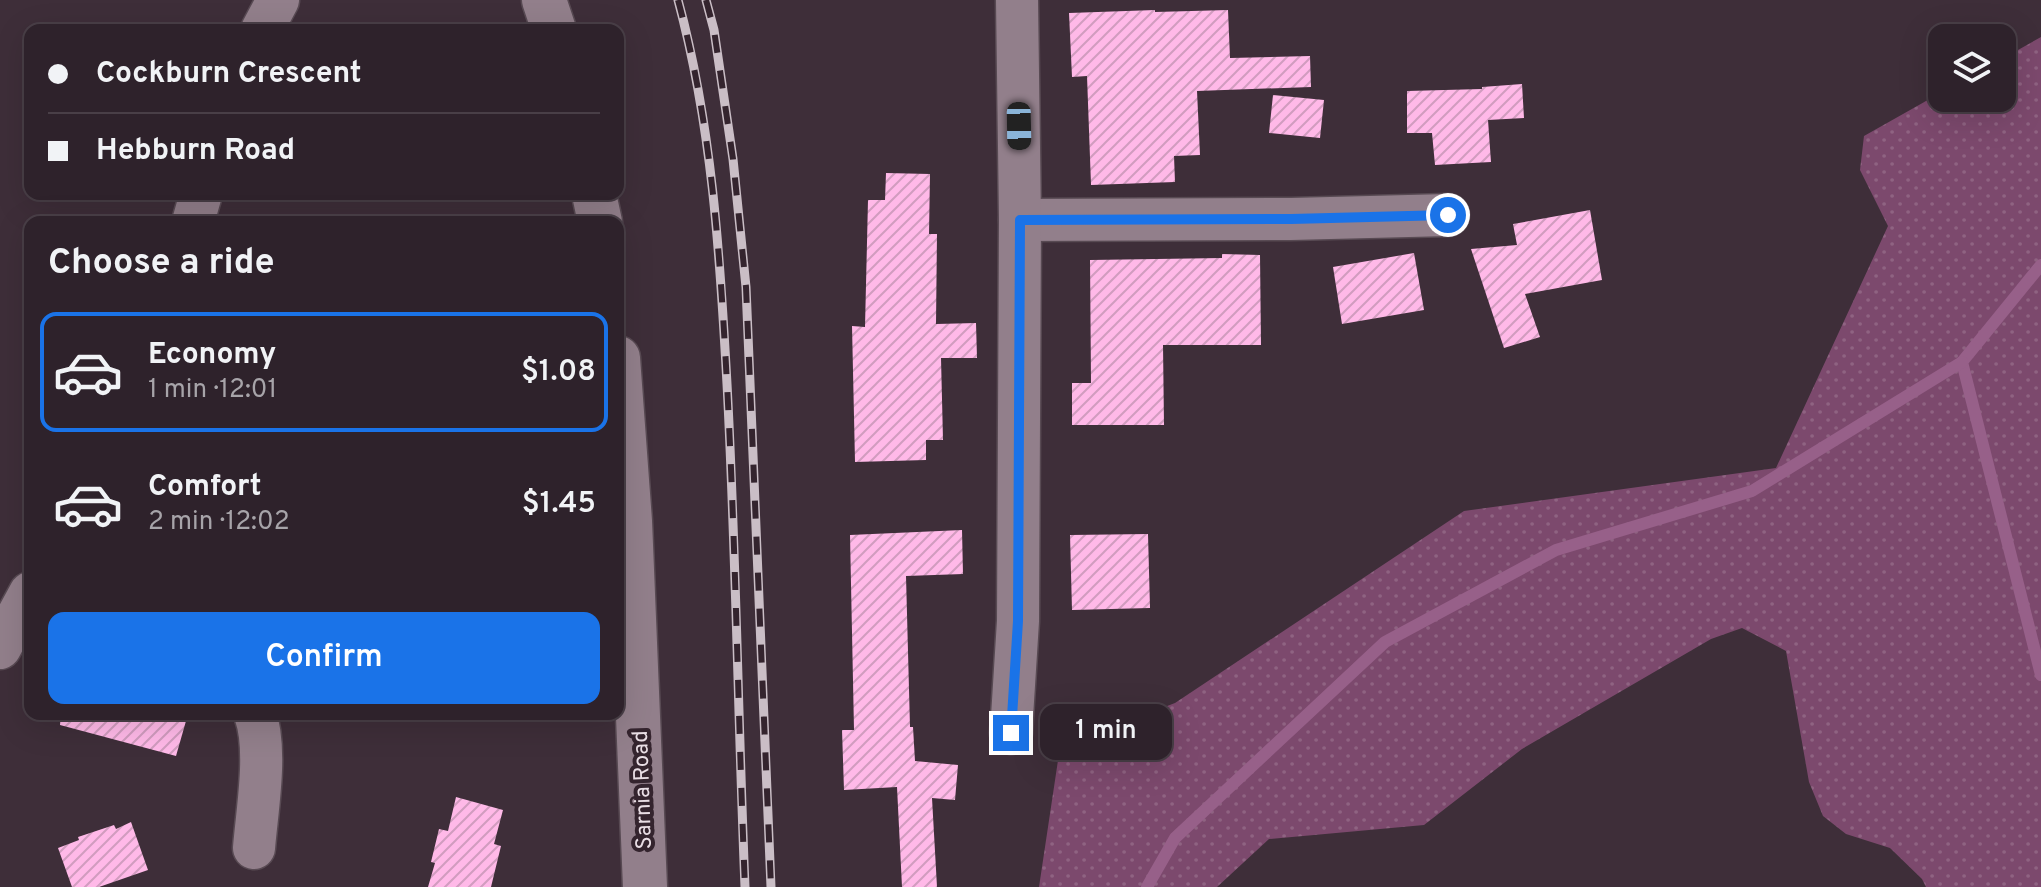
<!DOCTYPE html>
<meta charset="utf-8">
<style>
:root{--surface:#2e222b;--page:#3a2f37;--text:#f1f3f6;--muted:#a7a4a9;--line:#493f47;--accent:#1a73e8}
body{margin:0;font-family:Overpass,sans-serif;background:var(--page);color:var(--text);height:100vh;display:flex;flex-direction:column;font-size:30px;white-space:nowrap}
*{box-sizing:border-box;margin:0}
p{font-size:26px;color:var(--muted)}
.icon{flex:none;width:44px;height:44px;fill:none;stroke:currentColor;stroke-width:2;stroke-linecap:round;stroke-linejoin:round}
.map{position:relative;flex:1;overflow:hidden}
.details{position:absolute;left:24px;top:216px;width:600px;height:504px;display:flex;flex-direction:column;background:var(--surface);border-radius:16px;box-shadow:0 8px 32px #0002,0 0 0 2px var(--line)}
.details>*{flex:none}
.guide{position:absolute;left:24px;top:24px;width:600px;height:176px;border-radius:16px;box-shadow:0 8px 32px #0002,0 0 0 2px var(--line);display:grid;align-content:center;height:176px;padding:0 24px;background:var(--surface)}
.controls{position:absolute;left:1928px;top:24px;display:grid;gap:16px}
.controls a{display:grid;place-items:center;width:88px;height:88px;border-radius:16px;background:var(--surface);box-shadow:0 8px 32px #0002,0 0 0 2px var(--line);font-size:40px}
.end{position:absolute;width:36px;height:36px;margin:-18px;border:10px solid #1a73e8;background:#fff;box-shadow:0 0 0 4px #fff}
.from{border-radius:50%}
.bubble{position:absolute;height:56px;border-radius:16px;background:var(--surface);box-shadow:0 8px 32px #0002,0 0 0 2px var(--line);font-size:26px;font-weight:600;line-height:56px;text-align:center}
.car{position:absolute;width:24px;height:48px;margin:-24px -12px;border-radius:10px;box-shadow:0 0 6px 2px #0007;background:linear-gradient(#222 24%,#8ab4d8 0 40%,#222 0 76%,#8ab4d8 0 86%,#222 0)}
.guide b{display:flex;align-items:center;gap:28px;height:76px;font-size:30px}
.guide b+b{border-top:2px solid var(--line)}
.guide i{width:20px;height:20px;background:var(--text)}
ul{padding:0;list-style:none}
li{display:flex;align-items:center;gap:24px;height:120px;margin:0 16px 12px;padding:0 8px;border:4px solid transparent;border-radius:16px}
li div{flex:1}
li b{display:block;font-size:30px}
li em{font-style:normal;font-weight:600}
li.on{border-color:var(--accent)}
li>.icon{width:72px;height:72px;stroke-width:1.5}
h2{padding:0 24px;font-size:36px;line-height:96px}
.button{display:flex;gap:16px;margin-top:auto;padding:16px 24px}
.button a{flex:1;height:92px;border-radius:16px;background:var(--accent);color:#fff;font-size:32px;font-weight:600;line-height:92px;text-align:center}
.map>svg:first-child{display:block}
.grass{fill:url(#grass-dots)}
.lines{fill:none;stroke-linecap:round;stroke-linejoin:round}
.stream{stroke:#976089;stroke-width:12}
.building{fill:url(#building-hatch)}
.minor-casing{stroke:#584a53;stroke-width:45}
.secondary-casing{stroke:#584a53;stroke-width:47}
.minor{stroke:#927f8b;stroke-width:42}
.secondary{stroke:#927f8b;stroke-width:44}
.rail-casing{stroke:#cabec6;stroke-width:9}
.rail{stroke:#34242e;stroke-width:6;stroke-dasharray:18;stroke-linecap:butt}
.route{stroke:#1a73e8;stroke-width:10}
.labels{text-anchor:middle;stroke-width:8;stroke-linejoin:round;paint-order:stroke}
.street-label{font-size:22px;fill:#e9dee5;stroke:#34242e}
</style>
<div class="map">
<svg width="2041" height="887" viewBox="0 0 2041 887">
<defs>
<pattern id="grass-dots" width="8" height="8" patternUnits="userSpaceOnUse" patternTransform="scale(2)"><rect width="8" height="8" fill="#7c496d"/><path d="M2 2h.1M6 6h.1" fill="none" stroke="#8f6382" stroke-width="1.8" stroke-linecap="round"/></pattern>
<pattern id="building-hatch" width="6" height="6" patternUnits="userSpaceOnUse" patternTransform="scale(2)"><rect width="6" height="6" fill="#ffb9e8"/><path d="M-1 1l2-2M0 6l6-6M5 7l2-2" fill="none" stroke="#d19cbf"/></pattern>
</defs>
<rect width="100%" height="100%" fill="#3e2e39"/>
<polygon class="grass" points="2041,37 2041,887 1926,887 1922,879 1890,848 1846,834 1823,816 1809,782 1786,651 1742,628 1711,639 1522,749 1424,825 1269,839 1217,887 1039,887 1060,747 1175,703 1464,511 1776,468 1888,226 1860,170 1864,136 1942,92 1942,98 2002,98 2002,59"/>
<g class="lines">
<g class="stream">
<polyline points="2041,265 1962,362 2041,675"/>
<polyline points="1147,887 1175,838 1385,642 1556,550 1752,491 1962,362"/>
</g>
</g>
<g class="building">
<polygon points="1155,10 1155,12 1228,10 1230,58 1310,56 1311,87 1197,91 1200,155 1174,156 1175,182 1091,185 1087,76 1072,77 1069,13"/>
<polygon points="1522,84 1524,118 1488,120 1491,162 1435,165 1432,133 1407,133 1407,91 1482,89 1482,87"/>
<polygon points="1273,95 1324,100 1320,138 1269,133"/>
<polygon points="886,173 930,174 929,234 937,234 936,324 976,323 977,358 941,358 943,440 926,440 926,460 855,462 852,326 865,327 868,200 885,200"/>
<polygon points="1590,210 1602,280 1525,294 1540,337 1504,348 1471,249 1517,245 1513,224"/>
<polygon points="1414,253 1424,310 1342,324 1333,267"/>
<polygon points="1222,254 1260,255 1261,345 1163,345 1164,425 1072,425 1072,383 1091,383 1090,260 1222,258"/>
<polygon points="962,530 963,574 906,576 910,727 913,727 915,761 958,765 955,800 932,798 937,887 902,887 897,787 844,790 842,730 854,730 850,535"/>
<polygon points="1148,534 1150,608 1072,610 1070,535"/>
<polygon points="61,714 188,714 176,756 60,725"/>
<polygon points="456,797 503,810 494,844 501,846 491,887 428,887 435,863 431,862 439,829 448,831"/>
<polygon points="131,822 148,870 99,887 72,887 58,848 79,840 78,837 114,825 116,829"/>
</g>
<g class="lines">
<g class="minor-casing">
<g id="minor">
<polyline points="262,30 278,0"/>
<polyline points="1020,220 1291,219 1448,215"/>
<polyline points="193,222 201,194"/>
<polyline points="0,648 30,593"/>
<polyline points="1011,733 1018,621 1020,220 1017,0"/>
<path d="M 254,848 C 257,810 268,750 255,714"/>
</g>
</g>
<g class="secondary-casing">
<g id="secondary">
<polyline points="544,0 554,30"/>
<polyline points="594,194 600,222"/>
<polyline points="618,358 630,521 645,887"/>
</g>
</g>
<use href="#minor" class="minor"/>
<use href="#secondary" class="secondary"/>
<g class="rail-casing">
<g id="rail">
<path d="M 678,0 C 712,125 720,256 727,384 C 736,552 738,719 745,887"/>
<polyline points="706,0 714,30 733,159 746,287 771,887"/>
</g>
</g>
<use href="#rail" class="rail"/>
</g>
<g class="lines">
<polyline class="route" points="1011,733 1018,621 1020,220 1291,219 1448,215"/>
</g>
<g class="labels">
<g class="street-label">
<text transform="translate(641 790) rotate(-92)" y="8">Sarnia Road</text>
</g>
</g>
</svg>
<div class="controls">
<a><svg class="icon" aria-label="layers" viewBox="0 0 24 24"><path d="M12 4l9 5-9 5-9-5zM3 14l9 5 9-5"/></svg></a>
</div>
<i class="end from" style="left:1448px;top:215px"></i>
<i class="end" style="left:1011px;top:733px"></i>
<div class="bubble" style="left:1040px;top:704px;width:132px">1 min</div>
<i class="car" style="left:1019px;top:126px;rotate:179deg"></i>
<div class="guide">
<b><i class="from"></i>Cockburn Crescent</b>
<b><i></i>Hebburn Road</b>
</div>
<section class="details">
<h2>Choose a ride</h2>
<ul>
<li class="on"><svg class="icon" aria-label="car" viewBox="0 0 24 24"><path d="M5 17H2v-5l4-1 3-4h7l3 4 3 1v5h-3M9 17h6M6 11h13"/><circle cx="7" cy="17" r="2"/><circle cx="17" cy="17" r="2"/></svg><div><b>Economy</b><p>1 min · 12:01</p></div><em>$1.08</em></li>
<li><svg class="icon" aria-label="car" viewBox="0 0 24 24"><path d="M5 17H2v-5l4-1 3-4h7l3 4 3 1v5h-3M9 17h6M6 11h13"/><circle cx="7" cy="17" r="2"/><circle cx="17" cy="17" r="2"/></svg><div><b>Comfort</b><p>2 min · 12:02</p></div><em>$1.45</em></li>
</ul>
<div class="button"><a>Confirm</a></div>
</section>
</div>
